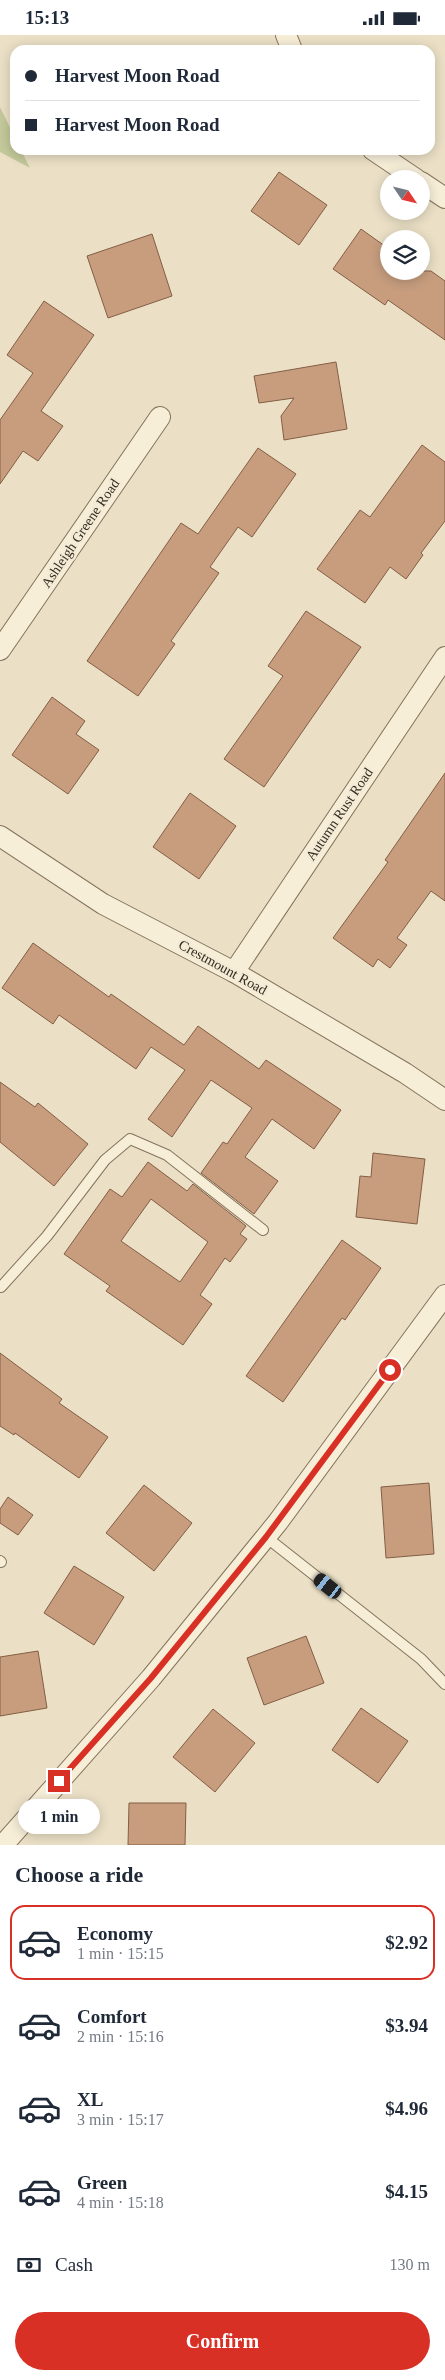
<!DOCTYPE html>
<meta charset="utf-8">
<style>
:root{--surface:#fff;--page:#f2f2f3;--text:#1f2937;--muted:#747a83;--line:#e0e1e3;--accent:#d93025}
body{margin:0;font-family:Georgia,serif;background:var(--page);color:var(--text);height:100vh;display:flex;flex-direction:column;font-size:19px;white-space:nowrap}
*{box-sizing:border-box;margin:0}
p{font-size:16px;color:var(--muted)}
.icon{flex:none;width:28px;height:28px;fill:none;stroke:currentColor;stroke-width:2;stroke-linecap:round;stroke-linejoin:round}
.map{position:relative;height:1810px;overflow:hidden}
.side{display:flex;flex-direction:column;background:var(--surface);flex:1}
.side>*{flex:none}
.hud{position:absolute;left:10px;top:10px;width:425px;height:110px;border-radius:15px;box-shadow:0 2px 12px #0003;display:grid;align-content:center;height:110px;padding:0 15px;background:var(--surface)}
.needle{width:32px;rotate:125deg}
.controls{position:absolute;left:380px;top:135px;display:grid;gap:10px}
.controls a{display:grid;place-items:center;width:50px;height:50px;border-radius:50%;background:var(--surface);box-shadow:0 2px 12px #0003;font-size:25px}
.end{position:absolute;width:22px;height:22px;margin:-11px;border:6px solid #d93025;background:#fff;box-shadow:0 0 0 2px #fff}
.from{border-radius:50%}
.bubble{position:absolute;height:35px;border-radius:18px;background:var(--surface);box-shadow:0 2px 12px #0003;font-size:16px;font-weight:800;line-height:35px;text-align:center}
.car{position:absolute;width:15px;height:30px;margin:-15px -8px;border-radius:6px;box-shadow:0 0 4px 1px #0007;background:linear-gradient(#222 24%,#8ab4d8 0 40%,#222 0 76%,#8ab4d8 0 86%,#222 0)}
.hud b{display:flex;align-items:center;gap:18px;height:48px;font-size:19px}
.hud b+b{border-top:1px solid var(--line)}
.hud i{width:12px;height:12px;background:var(--text)}
ul{padding:0;list-style:none}
li{display:flex;align-items:center;gap:15px;height:75px;margin:0 10px 8px;padding:0 5px;border:2px solid transparent;border-radius:15px}
li div{flex:1}
li b{display:block;font-size:19px}
li em{font-style:normal;font-weight:800}
li.selected{border-color:var(--accent)}
li>.icon{width:45px;height:45px;stroke-width:1.5}
h2{padding:0 15px;font-size:22px;line-height:60px}
.pay{display:flex;align-items:center;gap:12px;height:55px;padding:0 15px;font-size:19px}
.pay p{margin-inline-start:auto}
.primary-button{display:flex;gap:10px;margin-top:auto;padding:10px 15px}
.primary-button a{flex:1;height:58px;border-radius:30px;background:var(--accent);color:#fff;font-size:20px;font-weight:800;line-height:58px;text-align:center}
.status{display:flex;justify-content:space-between;align-items:center;height:35px;padding:0 25px;background:var(--surface);direction:ltr}
.status svg{height:14px;fill:currentColor}
.map>svg:first-child{display:block}
.green{fill:#c3c99a}
.building{fill:#c79d7e;stroke:#835e44;fill-rule:evenodd}
.lines{fill:none;stroke-linecap:round;stroke-linejoin:round}
.service-casing{stroke:#85735d;stroke-width:12}
.minor-casing{stroke:#85735d;stroke-width:22}
.service{stroke:#f7eed8;stroke-width:10}
.minor{stroke:#f7eed8;stroke-width:20}
.route{stroke:#d93025;stroke-width:6}
.labels{text-anchor:middle;stroke-width:5;stroke-linejoin:round;paint-order:stroke}
.street-label{font-size:14px;fill:#372b20;stroke:#f3ebd5}
</style>
<div class="status"><b>15:13</b><svg viewBox="0 0 49 12"><path d="M0 12V9h3v3zM5 12V6h3v6zM10 12V3h3v9zM15 12V0h3v12zM26 1h20v11H26zM47 4h2v5h-2z"/></svg></div>
<div class="map">
<svg width="445" height="1810" viewBox="0 0 445 1810">
<rect width="100%" height="100%" fill="#ebe0c6"/>
<polygon class="green" points="0,72 15,103 15,115 21,115 30,133 0,117"/>
<g class="building">
<polygon points="279,137 327,170 299,210 251,176"/>
<polygon points="361,194 389,214 389,236 431,236 445,246 445,305 388,265 385,270 333,234"/>
<polygon points="152,199 172,261 108,283 87,221"/>
<polygon points="44,266 94,300 41,376 63,391 38,426 23,416 0,449 0,385 33,338 7,320"/>
<polygon points="336,327 347,394 284,405 281,381 294,363 259,368 254,341"/>
<polygon points="422,410 445,427 445,486 421,518 423,520 406,544 390,532 365,568 317,534 360,475 370,482"/>
<polygon points="258,413 296,439 252,502 238,492 210,532 219,538 171,606 175,609 138,661 87,626 181,488 198,499"/>
<polygon points="306,576 361,612 264,752 224,724 283,641 268,631"/>
<polygon points="52,662 85,686 76,699 99,715 68,759 12,720"/>
<polygon points="445,738 445,866 431,856 397,903 407,910 390,933 378,924 373,932 333,903 388,827 385,825"/>
<polygon points="190,758 236,791 199,844 153,812"/>
<polygon points="33,908 109,962 111,959 184,1010 198,991 259,1034 266,1025 341,1075 314,1114 272,1084 245,1122 278,1146 254,1179 201,1138 223,1107 227,1109 252,1073 211,1045 172,1102 148,1084 185,1035 151,1012 136,1034 59,980 53,989 2,953"/>
<polygon points="0,1047 35,1072 38,1068 88,1109 54,1151 0,1107"/>
<polygon points="373,1118 425,1124 417,1189 356,1182 360,1141 371,1142"/>
<path d="M 148,1127 L 187,1156 L 193,1149 L 246,1191 L 240,1199 L 247,1204 L 230,1227 L 225,1223 L 200,1260 L 212,1269 L 183,1310 L 106,1256 L 110,1251 L 64,1219 L 110,1154 L 122,1162 ZM 151,1164 L 208,1207 L 180,1247 L 121,1206 Z"/>
<polygon points="342,1205 381,1233 345,1285 342,1283 283,1367 246,1341"/>
<polygon points="0,1318 62,1364 59,1368 108,1402 79,1443 15,1398 14,1400 0,1391"/>
<polygon points="429,1448 434,1519 386,1523 381,1452"/>
<polygon points="144,1450 192,1488 154,1536 106,1498"/>
<polygon points="8,1462 33,1480 18,1500 0,1488 0,1474"/>
<polygon points="74,1531 124,1562 94,1610 44,1578"/>
<polygon points="306,1601 324,1648 264,1670 247,1623"/>
<polygon points="38,1616 47,1673 0,1681 0,1622"/>
<polygon points="361,1673 408,1706 378,1748 332,1715"/>
<polygon points="213,1674 255,1708 215,1757 173,1722"/>
<polygon points="129,1768 186,1768 185,1810 128,1810"/>
</g>
<g class="lines">
<g class="service-casing">
<g id="service">
<polyline points="1,1252 47,1201 105,1125 130,1104 167,1120 263,1195"/>
<polyline points="266,1502 421,1624 445,1649"/>
<polyline points="0,1526 1,1527"/>
</g>
</g>
<g class="minor-casing">
<g id="minor">
<polyline points="286,0 292,15"/>
<polyline points="373,115 416,144"/>
<polyline points="421,147 445,163"/>
<polyline points="0,615 160,382"/>
<polyline points="0,801 103,869 234,937 405,1038 445,1065"/>
<polyline points="234,937 445,622"/>
<polyline points="3,1810 151,1643 278,1487 445,1260"/>
</g>
</g>
<use href="#service" class="service"/>
<use href="#minor" class="minor"/>
</g>
<g class="lines">
<polyline class="route" points="59,1746 151,1643 266,1502 390,1335"/>
</g>
<g class="labels">
<g class="street-label">
<text transform="translate(80 498) rotate(-56)" y="5">Ashleigh Greene Road</text>
<text transform="translate(339 779) rotate(-56)" y="5">Autumn Rust Road</text>
<text transform="translate(223 932) rotate(29)" y="5">Crestmount Road</text>
</g>
</g>
</svg>
<div class="controls">
<a><svg class="needle" viewBox="-14 -14 28 28"><path d="M0-13l5 13h-10z" fill="#e53935"/><path d="M0 13l5-13h-10z" fill="#747a83"/></svg></a>
<a><svg class="icon" aria-label="layers" viewBox="0 0 24 24"><path d="M12 4l9 5-9 5-9-5zM3 14l9 5 9-5"/></svg></a>
</div>
<i class="end from" style="left:390px;top:1335px"></i>
<i class="end" style="left:59px;top:1746px"></i>
<div class="bubble" style="left:18px;top:1764px;width:82px">1 min</div>
<i class="car" style="left:328px;top:1551px;rotate:308deg"></i>
<div class="hud">
<b><i class="from"></i>Harvest Moon Road</b>
<b><i></i>Harvest Moon Road</b>
</div>
</div>
<section class="side">
<h2>Choose a ride</h2>
<ul>
<li class="selected"><svg class="icon" aria-label="car" viewBox="0 0 24 24"><path d="M5 17H2v-5l4-1 3-4h7l3 4 3 1v5h-3M9 17h6M6 11h13"/><circle cx="7" cy="17" r="2"/><circle cx="17" cy="17" r="2"/></svg><div><b>Economy</b><p>1 min · 15:15</p></div><em>$2.92</em></li>
<li><svg class="icon" aria-label="car" viewBox="0 0 24 24"><path d="M5 17H2v-5l4-1 3-4h7l3 4 3 1v5h-3M9 17h6M6 11h13"/><circle cx="7" cy="17" r="2"/><circle cx="17" cy="17" r="2"/></svg><div><b>Comfort</b><p>2 min · 15:16</p></div><em>$3.94</em></li>
<li><svg class="icon" aria-label="car" viewBox="0 0 24 24"><path d="M5 17H2v-5l4-1 3-4h7l3 4 3 1v5h-3M9 17h6M6 11h13"/><circle cx="7" cy="17" r="2"/><circle cx="17" cy="17" r="2"/></svg><div><b>XL</b><p>3 min · 15:17</p></div><em>$4.96</em></li>
<li><svg class="icon" aria-label="car" viewBox="0 0 24 24"><path d="M5 17H2v-5l4-1 3-4h7l3 4 3 1v5h-3M9 17h6M6 11h13"/><circle cx="7" cy="17" r="2"/><circle cx="17" cy="17" r="2"/></svg><div><b>Green</b><p>4 min · 15:18</p></div><em>$4.15</em></li>
</ul>
<div class="pay"><svg class="icon" aria-label="cash" viewBox="0 0 24 24"><path d="M3 7h18v10H3z"/><circle cx="12" cy="12" r="2"/></svg>Cash<p>130 m</p></div>
<div class="primary-button"><a>Confirm</a></div>
</section>
